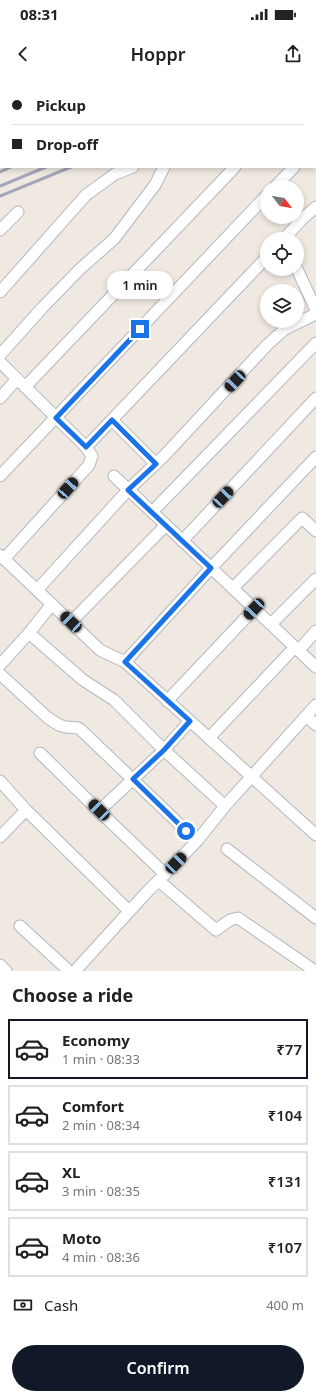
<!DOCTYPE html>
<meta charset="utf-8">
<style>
:root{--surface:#fff;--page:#f6f6f6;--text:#222;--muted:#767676;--line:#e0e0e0;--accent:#111827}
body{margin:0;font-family:"Noto Sans",sans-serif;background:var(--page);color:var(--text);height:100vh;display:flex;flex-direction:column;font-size:15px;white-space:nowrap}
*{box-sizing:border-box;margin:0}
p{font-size:13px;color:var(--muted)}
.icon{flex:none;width:22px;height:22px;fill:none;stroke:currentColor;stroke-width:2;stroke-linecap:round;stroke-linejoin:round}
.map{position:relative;height:891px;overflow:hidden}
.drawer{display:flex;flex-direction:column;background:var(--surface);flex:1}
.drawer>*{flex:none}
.top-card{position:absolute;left:0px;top:0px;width:316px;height:88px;box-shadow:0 2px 6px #0003;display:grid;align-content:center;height:88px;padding:0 12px;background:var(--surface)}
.needle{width:26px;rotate:121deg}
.controls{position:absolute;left:260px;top:100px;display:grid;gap:8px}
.controls a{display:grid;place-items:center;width:44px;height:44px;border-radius:50%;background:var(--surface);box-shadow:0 2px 6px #0003;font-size:20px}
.end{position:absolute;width:18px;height:18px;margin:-9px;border:5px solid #1a73e8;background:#fff;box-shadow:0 0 0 2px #fff}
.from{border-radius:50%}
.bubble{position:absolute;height:28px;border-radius:14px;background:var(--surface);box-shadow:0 2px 6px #0003;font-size:13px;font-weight:600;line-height:28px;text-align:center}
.car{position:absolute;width:12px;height:24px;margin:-12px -6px;border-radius:5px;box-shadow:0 0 3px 1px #0007;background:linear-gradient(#222 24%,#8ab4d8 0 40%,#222 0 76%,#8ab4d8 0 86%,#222 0)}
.top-card b{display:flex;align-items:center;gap:14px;height:38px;font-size:15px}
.top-card b+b{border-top:1px solid var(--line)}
.top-card i{width:10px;height:10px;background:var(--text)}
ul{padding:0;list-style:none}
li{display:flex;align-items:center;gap:12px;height:60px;margin:0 8px 6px;padding:0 4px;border:2px solid var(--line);border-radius:0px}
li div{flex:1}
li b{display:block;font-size:15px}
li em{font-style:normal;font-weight:600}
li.active{border-color:var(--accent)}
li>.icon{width:36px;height:36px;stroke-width:1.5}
h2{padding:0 12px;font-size:18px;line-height:48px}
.pay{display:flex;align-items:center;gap:10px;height:44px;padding:0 12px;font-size:15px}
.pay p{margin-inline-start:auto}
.button{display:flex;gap:8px;margin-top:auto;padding:8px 12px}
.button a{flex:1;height:46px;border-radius:24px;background:var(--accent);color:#fff;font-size:16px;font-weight:600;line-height:46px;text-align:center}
.status{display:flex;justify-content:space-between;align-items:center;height:28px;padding:0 20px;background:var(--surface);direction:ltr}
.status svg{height:11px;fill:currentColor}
header{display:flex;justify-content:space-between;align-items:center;height:52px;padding:0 12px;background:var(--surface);font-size:18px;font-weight:600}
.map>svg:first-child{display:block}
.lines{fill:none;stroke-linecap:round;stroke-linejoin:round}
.stream{stroke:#75cff0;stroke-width:4}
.minor-casing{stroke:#b4b7c1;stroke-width:13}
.minor{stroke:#fff;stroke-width:11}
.rail{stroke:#a3a6b8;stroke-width:3}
.route{stroke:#1a73e8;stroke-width:5}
</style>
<div class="status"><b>08:31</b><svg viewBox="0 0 49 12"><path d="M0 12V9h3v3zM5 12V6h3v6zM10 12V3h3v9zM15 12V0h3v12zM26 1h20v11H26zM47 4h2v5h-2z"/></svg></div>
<header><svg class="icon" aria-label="back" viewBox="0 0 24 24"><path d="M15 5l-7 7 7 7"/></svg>Hoppr<svg class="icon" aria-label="share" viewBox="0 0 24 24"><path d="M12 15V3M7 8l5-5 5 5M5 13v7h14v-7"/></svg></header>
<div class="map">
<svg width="316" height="891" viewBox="0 0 316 891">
<rect width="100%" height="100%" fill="#efe9e1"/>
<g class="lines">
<polyline class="stream" points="315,47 316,48"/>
<g class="minor-casing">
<g id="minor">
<polyline points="136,0 137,1"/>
<polyline points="275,107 294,87"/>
<polyline points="0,150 18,132"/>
<polyline points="284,159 302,139 316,127"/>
<polyline points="297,189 316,230"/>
<polyline points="0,212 86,115 115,94 133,87"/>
<polyline points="0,275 43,227 80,189 114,159 155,105 164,87"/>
<polyline points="0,282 86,367 92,376 89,385 4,479"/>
<polyline points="25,307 235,87"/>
<polyline points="0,318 17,299"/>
<polyline points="112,340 156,384"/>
<polyline points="86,367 267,177"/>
<polyline points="0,396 267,115"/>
<polyline points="114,396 316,587"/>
<polyline points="152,432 316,263"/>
<polyline points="182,461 316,318"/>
<polyline points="0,475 100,570 125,582 316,755"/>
<polyline points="233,508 302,438 316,451"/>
<polyline points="37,510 128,410 164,376 268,264 285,249 316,234"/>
<polyline points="52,524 29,553 83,600 114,620 164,670 225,726"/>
<polyline points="71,542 166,445"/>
<polyline points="271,544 316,499"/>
<polyline points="299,570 316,551"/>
<polyline points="125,582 211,488 316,377"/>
<polyline points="0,585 29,553"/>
<polyline points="0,594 48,638 59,645 66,647 78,648 81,650 197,761"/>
<polyline points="167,621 254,529"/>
<polyline points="306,636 316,645"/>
<polyline points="209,658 295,567"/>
<polyline points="40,673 99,731"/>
<polyline points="0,701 26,730 129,831"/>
<polyline points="0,757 26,730"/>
<polyline points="227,769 316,838"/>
<polyline points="165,794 99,731 164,670 190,641"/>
<polyline points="159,801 216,850 230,840 238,838 315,891"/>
<polyline points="20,846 69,891"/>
<polyline points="0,885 6,891"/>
<polyline points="75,891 146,813 165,794 197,761 225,726 316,625"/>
</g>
</g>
<use href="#minor" class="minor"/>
<g class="rail">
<polyline points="222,1 224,0"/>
<polyline points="257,1 259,0"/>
<polyline points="282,1 284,0"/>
<polyline points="0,92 11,87"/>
<polyline points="0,106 46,87"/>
<polyline points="0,116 71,87"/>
</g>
</g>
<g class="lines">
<polyline class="route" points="140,249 56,338 86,367 112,340 156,384 128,410 211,488 125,582 190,641 164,670 133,699 186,751"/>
</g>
</svg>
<div class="controls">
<a><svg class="needle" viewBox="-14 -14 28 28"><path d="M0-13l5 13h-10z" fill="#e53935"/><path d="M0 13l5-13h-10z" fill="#767676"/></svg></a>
<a><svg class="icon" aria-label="locate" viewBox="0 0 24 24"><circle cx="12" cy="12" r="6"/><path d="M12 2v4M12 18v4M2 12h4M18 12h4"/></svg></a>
<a><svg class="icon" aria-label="layers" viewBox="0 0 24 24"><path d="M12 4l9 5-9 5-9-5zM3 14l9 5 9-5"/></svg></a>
</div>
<i class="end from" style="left:186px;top:751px"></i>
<i class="end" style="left:140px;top:249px"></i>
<div class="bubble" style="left:107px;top:191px;width:66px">1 min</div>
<i class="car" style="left:235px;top:301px;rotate:223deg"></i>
<i class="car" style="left:68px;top:408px;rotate:42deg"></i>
<i class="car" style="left:223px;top:417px;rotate:43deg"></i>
<i class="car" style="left:254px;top:529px;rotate:223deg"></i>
<i class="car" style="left:71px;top:542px;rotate:313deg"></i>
<i class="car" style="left:99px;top:730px;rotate:315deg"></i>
<i class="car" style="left:176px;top:783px;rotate:44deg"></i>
<div class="top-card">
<b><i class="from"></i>Pickup</b>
<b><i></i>Drop-off</b>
</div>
</div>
<section class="drawer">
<h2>Choose a ride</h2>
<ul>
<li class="active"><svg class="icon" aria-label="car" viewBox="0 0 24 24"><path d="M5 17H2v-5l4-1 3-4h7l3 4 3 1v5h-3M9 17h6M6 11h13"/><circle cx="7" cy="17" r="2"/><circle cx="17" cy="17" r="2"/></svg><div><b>Economy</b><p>1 min · 08:33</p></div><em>₹77</em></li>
<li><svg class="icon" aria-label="car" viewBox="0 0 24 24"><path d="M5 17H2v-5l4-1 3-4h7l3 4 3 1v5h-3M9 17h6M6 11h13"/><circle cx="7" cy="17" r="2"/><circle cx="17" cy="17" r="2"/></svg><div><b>Comfort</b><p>2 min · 08:34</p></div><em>₹104</em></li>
<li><svg class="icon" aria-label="car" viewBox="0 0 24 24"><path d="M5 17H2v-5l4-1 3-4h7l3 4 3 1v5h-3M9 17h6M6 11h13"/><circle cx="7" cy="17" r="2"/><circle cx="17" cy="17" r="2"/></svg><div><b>XL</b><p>3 min · 08:35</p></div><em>₹131</em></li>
<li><svg class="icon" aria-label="car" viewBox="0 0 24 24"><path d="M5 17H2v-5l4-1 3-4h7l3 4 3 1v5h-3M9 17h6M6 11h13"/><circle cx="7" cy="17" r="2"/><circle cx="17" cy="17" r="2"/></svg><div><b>Moto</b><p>4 min · 08:36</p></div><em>₹107</em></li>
</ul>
<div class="pay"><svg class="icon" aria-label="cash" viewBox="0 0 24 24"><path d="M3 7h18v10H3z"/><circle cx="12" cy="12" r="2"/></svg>Cash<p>400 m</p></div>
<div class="button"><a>Confirm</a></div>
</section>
